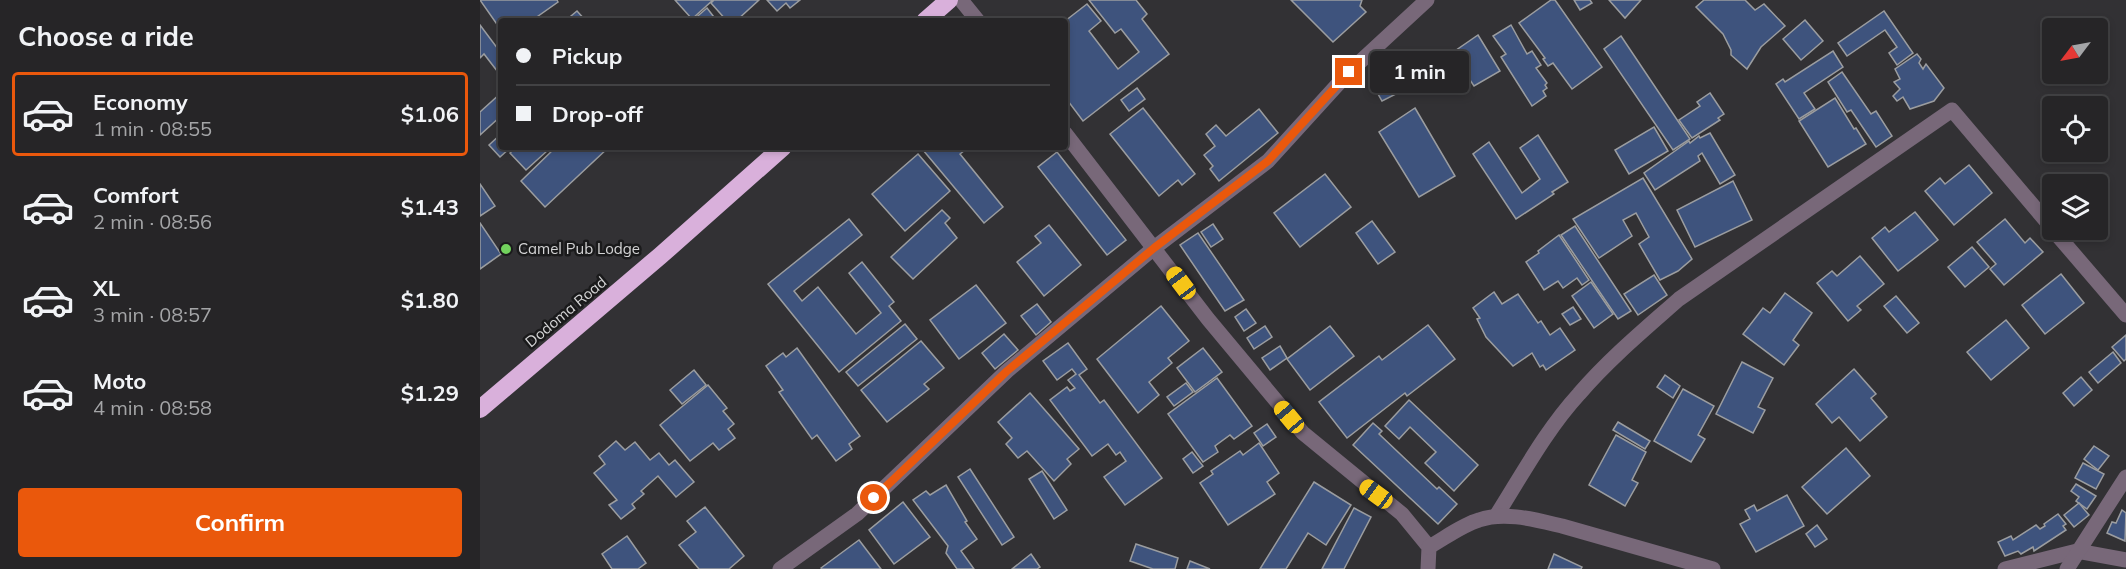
<!DOCTYPE html>
<meta charset="utf-8">
<style>
:root{--surface:#262527;--page:#323133;--text:#f1f3f6;--muted:#a4a5a7;--line:#424244;--accent:#ea580c}
body{margin:0;font-family:Mulish,sans-serif;background:var(--page);color:var(--text);height:100vh;display:flex;flex-direction:column;font-size:22px;white-space:nowrap}
*{box-sizing:border-box;margin:0}
p{font-size:20px;color:var(--muted)}
.icon{flex:none;width:33px;height:33px;fill:none;stroke:currentColor;stroke-width:2;stroke-linecap:round;stroke-linejoin:round}
.map{position:relative;flex:1;overflow:hidden}
.details{display:flex;flex-direction:column;background:var(--surface);width:480px}
.details>*{flex:none}
.top-card{position:absolute;left:18px;top:18px;width:570px;height:132px;border-radius:6px;box-shadow:0 3px 9px #0003,0 0 0 2px var(--line);display:grid;align-content:center;height:132px;padding:0 18px;background:var(--surface)}
.needle{width:39px;rotate:238deg}
.controls{position:absolute;left:1562px;top:18px;display:grid;gap:12px}
.controls a{display:grid;place-items:center;width:66px;height:66px;border-radius:6px;background:var(--surface);box-shadow:0 3px 9px #0003,0 0 0 2px var(--line);font-size:30px}
.end{position:absolute;width:27px;height:27px;margin:-14px;border:8px solid #ea580c;background:#fff;box-shadow:0 0 0 3px #fff}
.from{border-radius:50%}
.bubble{position:absolute;height:42px;border-radius:6px;background:var(--surface);box-shadow:0 3px 9px #0003,0 0 0 2px var(--line);font-size:20px;font-weight:700;line-height:42px;text-align:center}
.car{position:absolute;width:18px;height:36px;margin:-18px -9px;border-radius:8px;box-shadow:0 0 4px 2px #0007;background:linear-gradient(#f5c518 24%,#345 0 40%,#f5c518 0 76%,#345 0 86%,#f5c518 0)}
.top-card b{display:flex;align-items:center;gap:21px;height:57px;font-size:22px}
.top-card b+b{border-top:2px solid var(--line)}
.top-card i{width:15px;height:15px;background:var(--text)}
ul{padding:0;list-style:none}
li{display:flex;align-items:center;gap:18px;height:84px;margin:0 12px 9px;padding:0 6px;border:3px solid transparent;border-radius:6px}
li div{flex:1}
li b{display:block;font-size:22px}
li em{font-style:normal;font-weight:700}
li.current{border-color:var(--accent)}
li>.icon{width:54px;height:54px;stroke-width:1.5}
h2{padding:0 18px;font-size:27px;line-height:72px}
.action{display:flex;gap:12px;margin-top:auto;padding:12px 18px}
.action a{flex:1;height:69px;border-radius:6px;background:var(--accent);color:#fff;font-size:24px;font-weight:700;line-height:69px;text-align:center}
main{display:flex;flex:1;min-height:0}
.map>svg:first-child{display:block}
.building{fill:#3e537d;stroke:#9b9da0;stroke-width:1.5}
.lines{fill:none;stroke-linecap:round;stroke-linejoin:round}
.minor{stroke:#786879;stroke-width:15}
.highway{stroke:#d9b0db;stroke-width:18}
.route{stroke:#ea580c;stroke-width:8}
.poi-dot{fill:#72d25d;stroke:#1a1a1b;stroke-width:2}
.labels{text-anchor:middle;stroke-width:5;stroke-linejoin:round;paint-order:stroke}
.poi-label{font-size:15px;fill:#d4d4d5;stroke:#1a1a1b;text-anchor:start}
.street-label{font-size:15px;fill:#d4d4d5;stroke:#1a1a1b}
</style>
<main>
<section class="details">
<h2>Choose a ride</h2>
<ul>
<li class="current"><svg class="icon" aria-label="car" viewBox="0 0 24 24"><path d="M5 17H2v-5l4-1 3-4h7l3 4 3 1v5h-3M9 17h6M6 11h13"/><circle cx="7" cy="17" r="2"/><circle cx="17" cy="17" r="2"/></svg><div><b>Economy</b><p>1 min · 08:55</p></div><em>$1.06</em></li>
<li><svg class="icon" aria-label="car" viewBox="0 0 24 24"><path d="M5 17H2v-5l4-1 3-4h7l3 4 3 1v5h-3M9 17h6M6 11h13"/><circle cx="7" cy="17" r="2"/><circle cx="17" cy="17" r="2"/></svg><div><b>Comfort</b><p>2 min · 08:56</p></div><em>$1.43</em></li>
<li><svg class="icon" aria-label="car" viewBox="0 0 24 24"><path d="M5 17H2v-5l4-1 3-4h7l3 4 3 1v5h-3M9 17h6M6 11h13"/><circle cx="7" cy="17" r="2"/><circle cx="17" cy="17" r="2"/></svg><div><b>XL</b><p>3 min · 08:57</p></div><em>$1.80</em></li>
<li><svg class="icon" aria-label="car" viewBox="0 0 24 24"><path d="M5 17H2v-5l4-1 3-4h7l3 4 3 1v5h-3M9 17h6M6 11h13"/><circle cx="7" cy="17" r="2"/><circle cx="17" cy="17" r="2"/></svg><div><b>Moto</b><p>4 min · 08:58</p></div><em>$1.29</em></li>
</ul>
<div class="action"><a>Confirm</a></div>
</section>
<div class="map">
<svg width="1646" height="569" viewBox="0 0 1646 569">
<rect width="100%" height="100%" fill="#323134"/>
<g class="building">
<polygon points="0,0 77,0 78,2 51,21 21,21 21,30"/>
<polygon points="195,0 233,0 212,19"/>
<polygon points="234,0 279,0 256,21 247,21 231,3"/>
<polygon points="287,0 320,0 310,8 306,3 297,11"/>
<polygon points="609,0 656,0 667,14 662,19 689,54 603,121 585,97 585,21 607,4 621,21 609,31 638,69 659,52 641,29 635,33"/>
<polygon points="811,0 882,0 880,6 886,12 853,42"/>
<polygon points="1071,0 1075,0 1122,67 1092,89 1073,63 1068,66 1063,59 1065,58 1039,23"/>
<polygon points="1094,0 1110,0 1112,3 1100,10"/>
<polygon points="1129,0 1161,0 1145,18"/>
<polygon points="1224,0 1265,0 1275,10 1284,4 1305,26 1281,47 1267,69 1251,55 1251,50 1243,34 1216,7"/>
<polygon points="227,8 237,21 212,21"/>
<polygon points="97,11 106,21 85,21"/>
<polygon points="1404,11 1433,53 1417,65 1409,53 1417,47 1405,30 1367,56 1358,43"/>
<polygon points="1325,20 1343,41 1321,60 1303,39"/>
<polygon points="0,25 21,53 21,76 4,54 0,58"/>
<polygon points="1031,25 1047,54 1052,51 1061,65 1056,68 1067,83 1065,85 1067,88 1063,91 1066,96 1052,106 1021,57 1026,54 1013,36"/>
<polygon points="998,35 1020,71 994,86 972,53"/>
<polygon points="1141,36 1210,139 1193,150 1124,49"/>
<polygon points="1353,51 1363,67 1324,93 1335,109 1319,119 1296,84 1303,79 1305,82"/>
<polygon points="1437,54 1441,59 1439,63 1443,69 1446,64 1464,88 1454,101 1430,109 1423,97 1417,101 1413,96 1420,89 1414,82 1420,79 1415,69"/>
<polygon points="1362,72 1391,114 1396,111 1412,136 1396,147 1371,110 1367,112 1348,82"/>
<polygon points="910,77 918,93 902,101 893,85"/>
<polygon points="657,88 665,99 649,111 641,100"/>
<polygon points="21,93 21,116 0,135 0,112"/>
<polygon points="1230,93 1244,114 1238,118 1240,120 1212,138 1199,120 1220,106 1217,102"/>
<polygon points="1355,98 1374,129 1376,128 1386,144 1348,167 1319,121"/>
<polygon points="663,108 715,174 702,185 698,180 679,196 630,134"/>
<polygon points="935,108 975,176 939,197 899,132"/>
<polygon points="779,109 798,133 739,181 730,169 733,166 724,155 735,146 726,134 736,125 746,136"/>
<polygon points="1174,127 1188,151 1149,174 1135,150"/>
<polygon points="1230,133 1255,175 1240,184 1222,153 1218,156 1220,161 1175,190 1164,173 1209,141 1210,143 1219,136 1220,138"/>
<polygon points="21,134 21,147 31,147 20,157 9,145"/>
<polygon points="1058,135 1088,182 1072,192 1074,194 1036,219 993,154 1009,142 1042,193 1060,179 1040,148"/>
<polygon points="37,147 64,147 67,151 46,170 30,153"/>
<polygon points="76,147 129,147 65,207 41,181"/>
<polygon points="446,147 489,147 480,154 523,207 504,223 443,150"/>
<polygon points="577,152 646,240 627,255 558,167"/>
<polygon points="438,154 470,191 425,231 392,194"/>
<polygon points="1489,165 1512,193 1474,225 1445,191 1460,178 1465,184"/>
<polygon points="845,174 871,207 820,247 794,213"/>
<polygon points="1163,178 1212,259 1198,271 1180,280 1159,244 1169,237 1156,213 1143,220 1152,236 1119,258 1093,219"/>
<polygon points="1253,181 1272,220 1215,247 1197,210"/>
<polygon points="0,184 15,206 0,216"/>
<polygon points="462,210 470,218 465,223 477,238 433,279 411,257"/>
<polygon points="1435,212 1458,240 1418,271 1392,238 1405,227 1409,232"/>
<polygon points="369,219 382,235 314,291 322,301 338,287 376,334 401,313 369,273 382,262 414,302 409,306 421,321 359,372 288,284"/>
<polygon points="1525,219 1545,243 1550,238 1563,252 1524,285 1510,269 1516,264 1497,242"/>
<polygon points="892,221 915,252 898,264 876,233"/>
<polygon points="0,223 21,254 0,269"/>
<polygon points="733,224 743,239 731,247 721,232"/>
<polygon points="569,225 601,265 564,296 537,262 561,243 555,236"/>
<polygon points="1095,226 1151,311 1138,319 1081,235"/>
<polygon points="718,233 764,300 745,311 700,245"/>
<polygon points="1079,235 1109,280 1102,285 1097,278 1083,288 1078,281 1064,290 1046,262 1059,253 1058,251"/>
<polygon points="1492,247 1509,267 1485,287 1468,267"/>
<polygon points="1380,256 1404,284 1377,306 1381,310 1368,321 1337,283 1352,271 1357,276"/>
<polygon points="1581,274 1604,303 1565,334 1542,305"/>
<polygon points="1174,275 1187,295 1158,315 1144,294"/>
<polygon points="1111,282 1133,314 1114,328 1092,296"/>
<polygon points="496,285 526,323 479,359 450,320"/>
<polygon points="1014,292 1022,304 1038,294 1058,323 1061,321 1070,335 1080,328 1095,350 1066,370 1063,365 1060,367 1052,353 1033,366 1006,337 997,319 1000,318 993,308"/>
<polygon points="1305,293 1332,313 1313,340 1319,345 1304,365 1263,334 1283,308 1290,313"/>
<polygon points="1416,296 1439,323 1427,333 1404,306"/>
<polygon points="557,304 571,322 556,335 541,316"/>
<polygon points="681,306 709,341 688,358 692,363 669,382 679,395 658,413 617,359"/>
<polygon points="1093,307 1101,319 1090,325 1082,314"/>
<polygon points="766,309 776,323 764,331 755,317"/>
<polygon points="1526,320 1549,348 1511,380 1487,352"/>
<polygon points="425,324 437,339 378,386 366,372"/>
<polygon points="948,325 975,359 927,396 925,393 867,438 839,402 899,356 902,360"/>
<polygon points="785,326 792,337 774,349 767,338"/>
<polygon points="850,326 874,356 830,390 807,359"/>
<polygon points="524,334 538,350 515,369 502,353"/>
<polygon points="1646,335 1646,359 1644,361 1632,347"/>
<polygon points="441,341 464,368 444,384 449,389 407,422 381,390"/>
<polygon points="588,343 607,369 599,375 620,403 624,400 682,478 645,505 624,477 646,461 640,452 636,455 628,444 612,456 570,400 587,387 590,391 595,388 588,380 596,374 592,369 577,380 563,361"/>
<polygon points="800,346 807,358 790,370 782,358"/>
<polygon points="317,348 380,436 369,444 372,449 356,461 337,435 332,439 299,392 303,390 286,366 303,353 306,357"/>
<polygon points="723,348 742,372 715,392 697,368"/>
<polygon points="1633,352 1641,363 1618,383 1609,372"/>
<polygon points="1262,362 1293,378 1278,407 1285,410 1273,433 1236,414"/>
<polygon points="1374,369 1396,394 1391,398 1407,417 1380,441 1359,417 1352,423 1336,404"/>
<polygon points="214,370 226,385 202,404 190,390"/>
<polygon points="1185,375 1200,386 1193,398 1177,387"/>
<polygon points="1601,377 1612,390 1594,406 1583,393"/>
<polygon points="737,378 772,426 754,439 750,435 735,446 738,452 723,462 688,414"/>
<polygon points="706,383 713,392 694,406 687,397"/>
<polygon points="228,385 247,408 243,411 254,424 248,429 255,438 239,450 233,443 210,461 180,425"/>
<polygon points="1203,389 1234,406 1218,435 1225,439 1211,462 1174,441"/>
<polygon points="550,393 599,449 587,459 591,464 574,481 547,451 538,458 526,444 532,438 518,422"/>
<polygon points="929,400 998,465 974,491 945,463 956,452 930,427 919,439 905,426"/>
<polygon points="1138,422 1170,441 1165,449 1133,430"/>
<polygon points="893,423 902,431 899,434 957,489 959,487 977,504 958,524 873,445"/>
<polygon points="787,424 796,437 783,446 774,433"/>
<polygon points="1136,435 1166,452 1152,480 1158,483 1145,506 1109,485"/>
<polygon points="136,441 145,450 155,442 170,460 179,453 189,465 195,460 214,482 196,497 178,476 161,491 164,494 152,504 155,508 141,519 129,505 137,500 114,473 125,464 119,456"/>
<polygon points="779,443 799,473 787,482 795,494 748,525 720,483 733,474 731,471 760,451 763,455"/>
<polygon points="1614,446 1629,456 1618,470 1604,459"/>
<polygon points="1366,448 1390,476 1347,514 1322,487"/>
<polygon points="712,452 723,466 713,473 703,459"/>
<polygon points="1603,463 1624,474 1616,489 1595,478"/>
<polygon points="490,469 534,537 522,545 478,477"/>
<polygon points="562,471 587,510 574,519 549,479"/>
<polygon points="834,482 871,505 846,545 828,533 806,569 780,569"/>
<polygon points="1596,484 1616,496 1607,509 1596,501 1599,497 1591,491"/>
<polygon points="466,485 487,521 485,522 497,539 481,551 494,569 477,569 466,553 468,546 433,500 446,491 450,495"/>
<polygon points="1307,495 1324,526 1276,552 1260,524 1270,519 1265,510 1274,505 1277,511"/>
<polygon points="423,502 450,537 414,564 389,530"/>
<polygon points="1599,503 1609,515 1594,527 1584,515"/>
<polygon points="225,507 264,556 249,569 219,569 199,545 216,532 207,521"/>
<polygon points="874,508 891,517 864,569 842,569"/>
<polygon points="1642,510 1646,513 1645,541 1627,533 1632,522 1636,523"/>
<polygon points="1578,514 1586,524 1583,526 1586,530 1554,551 1553,547 1541,554 1538,551 1525,556 1518,542 1531,536 1533,540 1556,525 1560,529 1565,526 1564,524"/>
<polygon points="1337,525 1347,539 1335,547 1326,534"/>
<polygon points="147,536 166,563 158,569 132,569 122,554"/>
<polygon points="379,540 401,569 342,569 341,568"/>
<polygon points="656,544 698,558 695,569 673,569 650,561"/>
<polygon points="551,554 560,567 557,569 532,569"/>
<polygon points="1074,554 1102,567 1101,569 1068,569"/>
<polygon points="710,561 730,569 707,569"/>
</g>
<g class="lines">
<g class="minor">
<polyline points="481,0 498,21"/>
<polyline points="585,133 728,319 823,433 922,514 949,547 948,569"/>
<polyline points="1573,230 1646,315"/>
<path d="M 1016,516 C 1042,475 1066,430 1099,394 C 1129,359 1165,329 1199,299 L 1472,110 L 1572,228"/>
<path d="M 949,547 C 965,538 982,525 999,520 C 1025,511 1056,520 1082,526 L 1233,569"/>
<polyline points="300,569 377,514 527,371 674,248 788,161 869,72 947,0"/>
<polyline points="1525,569 1597,551 1646,560"/>
<polyline points="1587,569 1646,477"/>
</g>
<g class="highway">
<polyline points="445,21 469,0"/>
<polyline points="0,409 180,256 303,147"/>
</g>
</g>
<g class="lines">
<polyline class="route" points="394,498 527,371 674,248 788,161 869,72"/>
</g>
<circle class="poi-dot" cx="26" cy="249" r="6"/>
<g class="labels">
<g class="poi-label">
<text x="38" y="254">Camel Pub Lodge</text>
</g>
<g class="street-label">
<text transform="translate(86 312) rotate(-40)" y="5">Dodoma Road</text>
</g>
</g>
</svg>
<div class="controls">
<a><svg class="needle" viewBox="-14 -14 28 28"><path d="M0-13l5 13h-10z" fill="#e53935"/><path d="M0 13l5-13h-10z" fill="#a4a5a7"/></svg></a>
<a><svg class="icon" aria-label="locate" viewBox="0 0 24 24"><circle cx="12" cy="12" r="6"/><path d="M12 2v4M12 18v4M2 12h4M18 12h4"/></svg></a>
<a><svg class="icon" aria-label="layers" viewBox="0 0 24 24"><path d="M12 4l9 5-9 5-9-5zM3 14l9 5 9-5"/></svg></a>
</div>
<i class="end from" style="left:394px;top:498px"></i>
<i class="end" style="left:869px;top:72px"></i>
<div class="bubble" style="left:890px;top:51px;width:99px">1 min</div>
<i class="car" style="left:701px;top:283px;rotate:323deg"></i>
<i class="car" style="left:809px;top:417px;rotate:320deg"></i>
<i class="car" style="left:896px;top:494px;rotate:306deg"></i>
<div class="top-card">
<b><i class="from"></i>Pickup</b>
<b><i></i>Drop-off</b>
</div>
</div>
</main>
